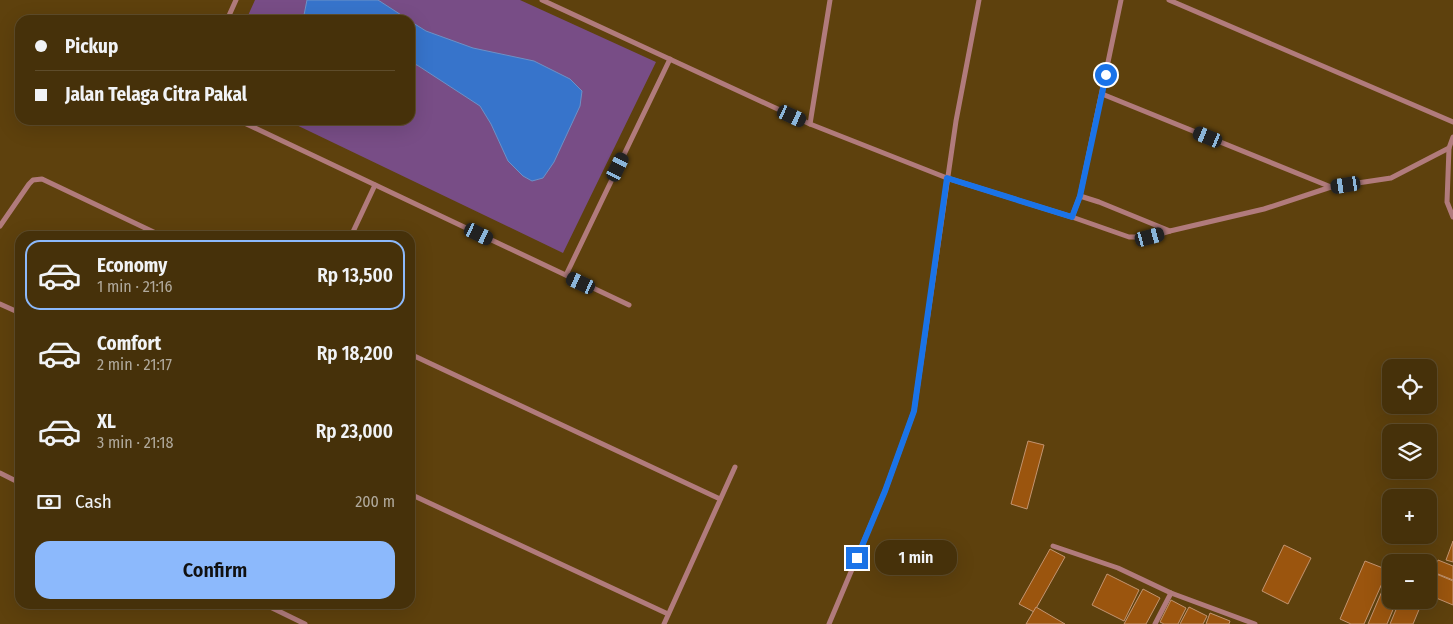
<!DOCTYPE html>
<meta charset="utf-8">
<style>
:root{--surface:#46310a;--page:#4d3913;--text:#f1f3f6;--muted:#b0a99c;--line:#5e4c2b;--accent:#8cb9fc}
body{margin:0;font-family:"Fira Sans Condensed",sans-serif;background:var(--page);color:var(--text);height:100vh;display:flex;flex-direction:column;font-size:19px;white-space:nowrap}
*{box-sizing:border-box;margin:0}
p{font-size:16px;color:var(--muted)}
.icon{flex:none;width:28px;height:28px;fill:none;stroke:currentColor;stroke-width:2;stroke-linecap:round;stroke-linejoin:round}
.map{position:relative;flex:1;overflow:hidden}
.drawer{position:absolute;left:15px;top:231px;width:400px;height:378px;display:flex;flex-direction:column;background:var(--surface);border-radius:15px;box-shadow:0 5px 20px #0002,0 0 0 1px var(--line)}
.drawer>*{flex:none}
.top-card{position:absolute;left:15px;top:15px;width:400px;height:110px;border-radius:15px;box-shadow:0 5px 20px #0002,0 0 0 1px var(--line);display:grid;align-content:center;height:110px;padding:0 20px;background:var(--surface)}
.buttons{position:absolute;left:1382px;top:359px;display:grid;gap:10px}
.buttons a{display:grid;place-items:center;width:55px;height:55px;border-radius:10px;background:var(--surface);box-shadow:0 5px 20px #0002,0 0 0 1px var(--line);font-size:25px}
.end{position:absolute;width:22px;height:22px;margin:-11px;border:6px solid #1a73e8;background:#fff;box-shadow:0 0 0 2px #fff}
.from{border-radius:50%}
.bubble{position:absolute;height:35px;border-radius:15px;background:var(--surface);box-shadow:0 5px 20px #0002,0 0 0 1px var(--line);font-size:16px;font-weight:600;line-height:35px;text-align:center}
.car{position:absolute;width:15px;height:30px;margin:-15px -8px;border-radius:6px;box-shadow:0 0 4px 1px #0007;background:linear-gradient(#222 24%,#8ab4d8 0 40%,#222 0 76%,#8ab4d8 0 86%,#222 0)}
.top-card b{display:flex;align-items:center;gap:18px;height:48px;font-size:19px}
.top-card b+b{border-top:1px solid var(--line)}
.top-card i{width:12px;height:12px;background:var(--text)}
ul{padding:9px 0 0;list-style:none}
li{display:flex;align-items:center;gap:15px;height:70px;margin:0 10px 8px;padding:0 10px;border:2px solid transparent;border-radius:15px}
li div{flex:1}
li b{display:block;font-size:19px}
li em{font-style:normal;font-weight:600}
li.on{border-color:var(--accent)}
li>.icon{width:45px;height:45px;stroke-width:1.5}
.pay{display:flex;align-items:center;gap:12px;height:55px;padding:0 20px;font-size:19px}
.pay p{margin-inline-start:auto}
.cta{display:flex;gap:10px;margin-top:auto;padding:10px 20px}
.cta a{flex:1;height:58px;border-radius:15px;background:var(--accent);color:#111;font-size:20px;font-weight:600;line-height:58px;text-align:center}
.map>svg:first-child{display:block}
.green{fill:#784d86}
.water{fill:#3774cb;stroke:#6c91c7}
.building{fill:#9b550e;stroke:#c39470}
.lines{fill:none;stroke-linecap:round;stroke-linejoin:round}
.street{stroke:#b17b7c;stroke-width:5}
.route{stroke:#1a73e8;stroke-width:6}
</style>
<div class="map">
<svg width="1453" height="624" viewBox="0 0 1453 624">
<rect width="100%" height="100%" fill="#5e410d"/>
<polygon class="green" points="255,0 520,0 656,62 563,253 286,120 410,120 410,20 246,20"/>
<g class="water">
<polygon points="307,0 378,0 409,20 303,20"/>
<polygon points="410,21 426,31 473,48 534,61 570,79 582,91 580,106 554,162 543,178 532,181 523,176 508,161 491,124 480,106 417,65 410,63"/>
</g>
<g class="building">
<polygon points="1028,441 1044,445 1027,509 1011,504"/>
<polygon points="1453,541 1453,562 1446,560"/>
<polygon points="1284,545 1311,558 1288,604 1262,591"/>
<polygon points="1050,549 1065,557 1034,612 1019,604"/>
<polygon points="1438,560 1453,566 1453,580 1433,572"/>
<polygon points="1365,561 1388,570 1364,624 1351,624 1340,619"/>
<polygon points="1391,570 1391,600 1397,600 1387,624 1368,624"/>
<polygon points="1434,573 1453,581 1453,605 1429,595 1429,587"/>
<polygon points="1107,574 1139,590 1124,621 1092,605"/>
<polygon points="1143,589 1160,598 1146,624 1124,624"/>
<polygon points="1171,600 1186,608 1178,624 1164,624 1160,622"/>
<polygon points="1400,600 1423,600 1413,624 1390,624"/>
<polygon points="1036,607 1065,624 1026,624"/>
<polygon points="1189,607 1207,616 1203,624 1180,624"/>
<polygon points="1210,613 1230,621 1229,624 1206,624"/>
</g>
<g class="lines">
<g class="street">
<polyline points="542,0 810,124 947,178 1072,217 1129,237 1150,237 1170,231"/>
<polyline points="1169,0 1453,122"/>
<polyline points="227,20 236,0"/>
<polyline points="1102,94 1331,187"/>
<polyline points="238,120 629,305"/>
<polyline points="810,124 830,0"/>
<polyline points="1449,148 1447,202 1453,217"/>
<polyline points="1080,196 1099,202 1170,231 1264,209 1331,187 1391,178 1449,148 1453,137"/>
<polyline points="1072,217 1080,196 1121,0"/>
<polyline points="0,226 29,184 33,180 42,179 162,236"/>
<polyline points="351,236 375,185"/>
<polyline points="566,275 670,59"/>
<polyline points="0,304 20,313"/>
<polyline points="410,354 720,499"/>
<polyline points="0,473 20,483"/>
<polyline points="410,494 668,614"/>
<polyline points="1053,546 1118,568 1171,593 1255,624"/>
<polyline points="264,604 305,624"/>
<polyline points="664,624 735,467"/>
<polyline points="829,624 885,491 914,411 956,121 979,0"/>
<polyline points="1155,624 1171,593"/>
</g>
</g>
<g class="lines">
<polyline class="route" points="857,558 885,491 914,411 947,178 1072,217 1080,196 1106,75"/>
</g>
</svg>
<div class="buttons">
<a><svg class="icon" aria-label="locate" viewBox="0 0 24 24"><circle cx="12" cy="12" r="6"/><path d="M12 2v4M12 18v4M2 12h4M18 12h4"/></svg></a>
<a><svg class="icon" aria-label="layers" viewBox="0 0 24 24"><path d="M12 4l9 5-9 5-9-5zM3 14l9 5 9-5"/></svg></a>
<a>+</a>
<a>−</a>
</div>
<i class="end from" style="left:1106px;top:75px"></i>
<i class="end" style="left:857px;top:558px"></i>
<div class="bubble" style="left:875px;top:540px;width:82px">1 min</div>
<i class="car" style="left:792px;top:116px;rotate:115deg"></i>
<i class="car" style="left:1208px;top:137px;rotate:292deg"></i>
<i class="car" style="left:618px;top:167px;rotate:26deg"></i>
<i class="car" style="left:1346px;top:185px;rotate:261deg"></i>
<i class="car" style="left:479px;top:234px;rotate:116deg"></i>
<i class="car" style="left:1150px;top:237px;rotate:75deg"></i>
<i class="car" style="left:581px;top:283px;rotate:295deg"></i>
<div class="top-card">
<b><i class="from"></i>Pickup</b>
<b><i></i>Jalan Telaga Citra Pakal</b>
</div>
<section class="drawer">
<ul>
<li class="on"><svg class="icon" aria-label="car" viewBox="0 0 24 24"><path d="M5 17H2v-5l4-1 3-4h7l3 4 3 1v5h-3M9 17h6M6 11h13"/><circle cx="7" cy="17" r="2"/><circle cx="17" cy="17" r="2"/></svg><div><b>Economy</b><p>1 min · 21:16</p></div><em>Rp 13,500</em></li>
<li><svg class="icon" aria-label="car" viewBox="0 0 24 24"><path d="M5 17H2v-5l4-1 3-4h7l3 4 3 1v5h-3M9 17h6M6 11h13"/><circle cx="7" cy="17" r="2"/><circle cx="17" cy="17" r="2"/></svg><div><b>Comfort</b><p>2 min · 21:17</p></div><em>Rp 18,200</em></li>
<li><svg class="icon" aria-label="car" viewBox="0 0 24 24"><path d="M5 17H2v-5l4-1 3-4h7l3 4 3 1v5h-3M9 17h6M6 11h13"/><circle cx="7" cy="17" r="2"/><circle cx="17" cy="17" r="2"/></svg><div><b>XL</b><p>3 min · 21:18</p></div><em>Rp 23,000</em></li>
</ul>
<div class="pay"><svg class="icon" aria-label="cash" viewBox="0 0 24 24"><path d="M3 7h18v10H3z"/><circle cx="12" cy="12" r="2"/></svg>Cash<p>200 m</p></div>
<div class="cta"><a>Confirm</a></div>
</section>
</div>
